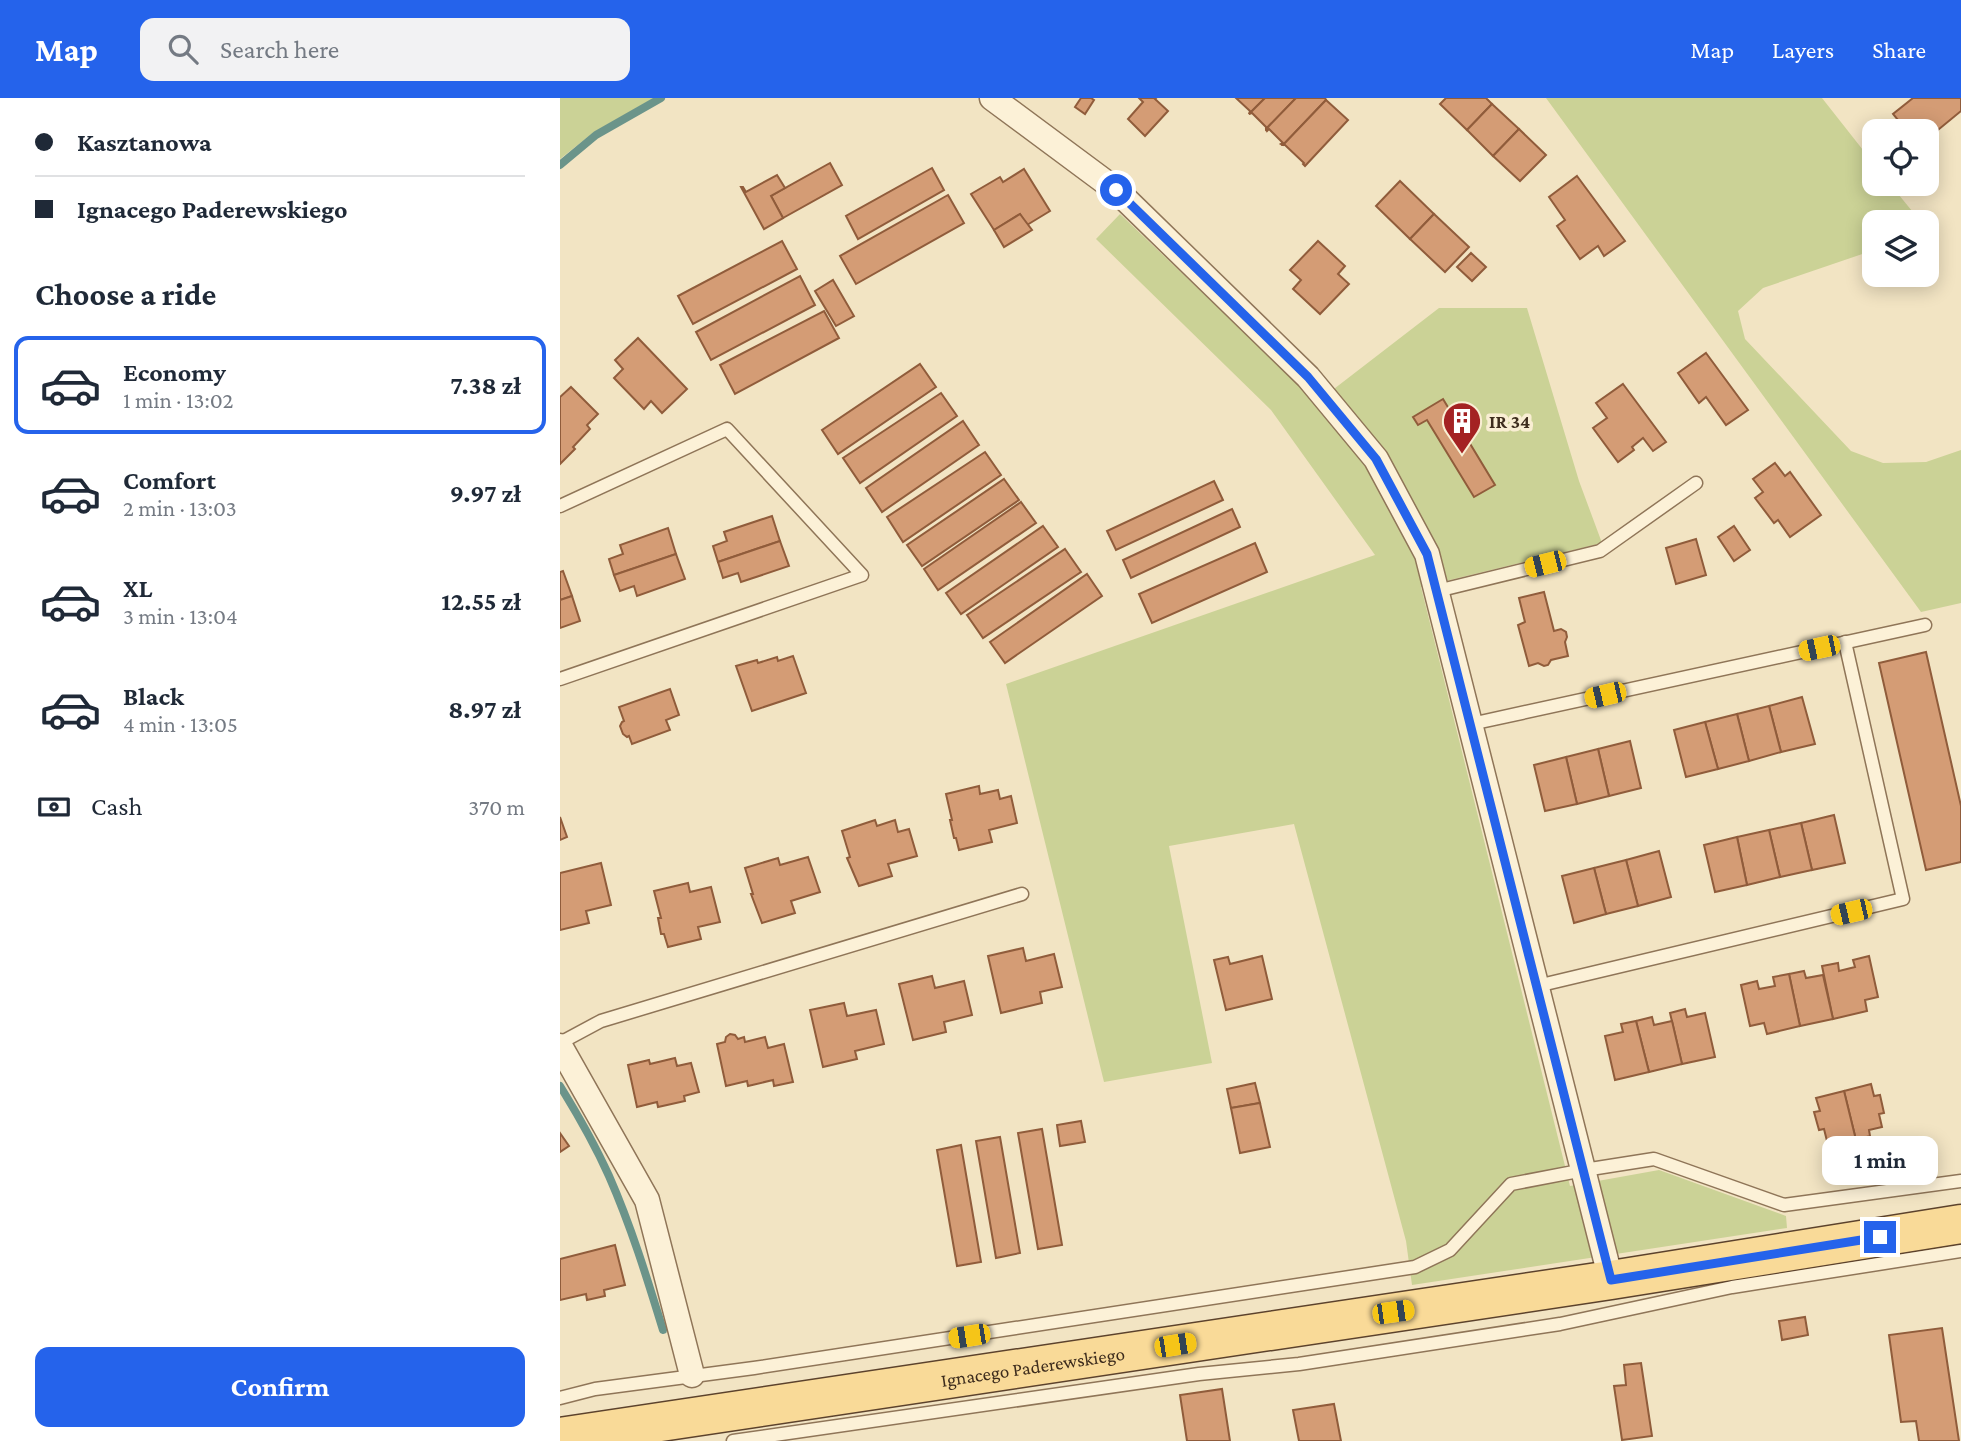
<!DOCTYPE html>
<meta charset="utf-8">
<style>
:root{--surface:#fff;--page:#f2f2f3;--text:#1f2937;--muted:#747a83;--line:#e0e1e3;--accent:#2563eb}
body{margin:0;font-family:"Crimson Pro",serif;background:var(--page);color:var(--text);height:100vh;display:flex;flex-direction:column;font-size:26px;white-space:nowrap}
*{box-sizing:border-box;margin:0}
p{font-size:23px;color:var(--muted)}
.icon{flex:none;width:38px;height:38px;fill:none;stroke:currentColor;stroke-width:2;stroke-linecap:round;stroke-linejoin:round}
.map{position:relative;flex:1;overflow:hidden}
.panel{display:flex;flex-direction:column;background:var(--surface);width:560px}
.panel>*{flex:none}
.banner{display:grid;align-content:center;height:154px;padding:0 35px;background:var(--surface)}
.fabs{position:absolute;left:1302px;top:21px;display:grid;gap:14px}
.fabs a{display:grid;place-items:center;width:77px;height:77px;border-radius:14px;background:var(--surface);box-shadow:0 4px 18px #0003;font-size:35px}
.end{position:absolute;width:32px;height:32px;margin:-16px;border:9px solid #2563eb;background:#fff;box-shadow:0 0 0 4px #fff}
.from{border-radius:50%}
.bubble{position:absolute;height:49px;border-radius:14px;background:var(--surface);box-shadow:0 4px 18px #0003;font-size:23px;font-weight:700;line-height:49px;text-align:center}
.car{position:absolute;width:21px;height:42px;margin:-21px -10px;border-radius:9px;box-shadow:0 0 5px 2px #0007;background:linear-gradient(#f5c518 24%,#345 0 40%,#f5c518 0 76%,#345 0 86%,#f5c518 0)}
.banner b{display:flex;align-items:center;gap:24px;height:66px;font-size:26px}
.banner b+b{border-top:2px solid var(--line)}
.banner i{width:18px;height:18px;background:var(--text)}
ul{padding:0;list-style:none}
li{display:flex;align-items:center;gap:21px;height:98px;margin:0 14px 10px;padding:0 21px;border:4px solid transparent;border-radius:14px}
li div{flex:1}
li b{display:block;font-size:26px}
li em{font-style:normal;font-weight:700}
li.selected{border-color:var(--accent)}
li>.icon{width:63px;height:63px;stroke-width:1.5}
h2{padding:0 35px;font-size:32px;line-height:84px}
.pay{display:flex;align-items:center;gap:18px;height:77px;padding:0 35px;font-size:26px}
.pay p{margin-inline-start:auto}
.cta{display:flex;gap:14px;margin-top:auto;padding:14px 35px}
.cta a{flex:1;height:80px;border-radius:14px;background:var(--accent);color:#fff;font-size:28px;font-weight:700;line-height:80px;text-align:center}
header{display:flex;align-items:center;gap:42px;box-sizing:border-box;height:98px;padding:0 35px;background:var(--accent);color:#fff}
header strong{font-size:33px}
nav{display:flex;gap:38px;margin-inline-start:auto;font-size:24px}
.search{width:490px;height:63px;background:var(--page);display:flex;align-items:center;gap:18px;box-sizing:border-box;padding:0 24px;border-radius:14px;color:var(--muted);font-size:26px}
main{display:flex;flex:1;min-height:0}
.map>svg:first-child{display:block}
.green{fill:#cbd296}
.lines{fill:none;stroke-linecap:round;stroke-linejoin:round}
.stream{stroke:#6b948a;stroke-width:8}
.building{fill:#d49c75;stroke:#905c3b;stroke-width:2}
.lane-casing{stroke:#8f7558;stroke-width:15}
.street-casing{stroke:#8f7558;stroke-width:27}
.primary-casing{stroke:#5c422c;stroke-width:41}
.lane{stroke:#fcf1d7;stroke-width:12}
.street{stroke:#fcf1d7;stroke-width:24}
.primary{stroke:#f9da98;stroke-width:38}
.route{stroke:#2563eb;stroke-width:9}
.labels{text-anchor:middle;stroke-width:7;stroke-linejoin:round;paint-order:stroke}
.poi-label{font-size:19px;font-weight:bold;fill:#3d2c1d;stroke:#f9eed3;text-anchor:start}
.street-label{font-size:19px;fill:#3d2c1d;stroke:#f9eed3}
</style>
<header>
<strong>Map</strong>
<div class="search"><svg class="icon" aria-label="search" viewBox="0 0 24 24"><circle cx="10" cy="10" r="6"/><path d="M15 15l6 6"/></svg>Search here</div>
<nav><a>Map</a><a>Layers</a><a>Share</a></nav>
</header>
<main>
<section class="panel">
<div class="banner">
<b><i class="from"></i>Kasztanowa</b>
<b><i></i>Ignacego Paderewskiego</b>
</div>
<h2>Choose a ride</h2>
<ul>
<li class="selected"><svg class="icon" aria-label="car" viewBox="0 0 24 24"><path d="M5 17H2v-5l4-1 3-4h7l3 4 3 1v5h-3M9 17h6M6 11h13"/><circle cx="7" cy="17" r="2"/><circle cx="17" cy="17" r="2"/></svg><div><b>Economy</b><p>1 min · 13:02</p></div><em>7.38 zł</em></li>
<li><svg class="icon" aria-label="car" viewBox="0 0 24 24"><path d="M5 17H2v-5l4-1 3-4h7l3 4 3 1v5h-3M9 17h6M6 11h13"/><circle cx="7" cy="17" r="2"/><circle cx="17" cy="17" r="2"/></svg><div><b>Comfort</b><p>2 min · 13:03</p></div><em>9.97 zł</em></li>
<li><svg class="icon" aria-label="car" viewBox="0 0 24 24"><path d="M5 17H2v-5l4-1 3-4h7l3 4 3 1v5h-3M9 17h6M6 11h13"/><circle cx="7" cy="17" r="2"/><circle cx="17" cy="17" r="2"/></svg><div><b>XL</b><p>3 min · 13:04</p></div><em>12.55 zł</em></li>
<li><svg class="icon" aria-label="car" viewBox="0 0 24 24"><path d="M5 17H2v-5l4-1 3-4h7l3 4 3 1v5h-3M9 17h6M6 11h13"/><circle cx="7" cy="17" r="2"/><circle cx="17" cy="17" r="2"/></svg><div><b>Black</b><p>4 min · 13:05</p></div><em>8.97 zł</em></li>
</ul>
<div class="pay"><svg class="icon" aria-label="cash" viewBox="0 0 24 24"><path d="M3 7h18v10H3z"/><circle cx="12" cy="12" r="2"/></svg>Cash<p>370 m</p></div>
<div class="cta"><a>Confirm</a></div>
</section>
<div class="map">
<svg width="1401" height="1343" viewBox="0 0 1401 1343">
<rect width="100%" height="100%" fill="#f2e4c3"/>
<g class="green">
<polygon points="0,0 94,0 34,34 0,61"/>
<polygon points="986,0 1262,0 1314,66 1314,86 1330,86 1361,124 1314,124 1314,152 1203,190 1178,213 1185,241 1291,353 1323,365 1366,364 1401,352 1401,505 1361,514"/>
<polygon points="560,116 757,304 879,210 967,210 1019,383 1042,445 861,489 1010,1088 1099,1072 1226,1118 1227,1130 852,1187 846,1143 734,726 609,748 652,965 544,984 446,586 815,457 711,312 536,141"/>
</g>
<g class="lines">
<g class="stream">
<polyline points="0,67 36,37 101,0"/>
<path d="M 0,988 C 18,1017 35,1047 49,1078 C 71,1128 87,1180 103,1232"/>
</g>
</g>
<g class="building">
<polygon points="521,0 531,0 534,2 525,16 515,9"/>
<polygon points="579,0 596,0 595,1 608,13 585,38 568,21 583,4"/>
<polygon points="676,0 705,0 689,16 690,13"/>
<polygon points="705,0 736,0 706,31 706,29 692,15 689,16"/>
<polygon points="736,0 765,0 766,2 723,47 721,46 723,45 709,31 707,33 706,31"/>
<polygon points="886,0 926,0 932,6 907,32 880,6"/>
<polygon points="1353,0 1401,0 1401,13 1367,41 1367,33 1347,33 1333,16"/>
<polygon points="766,2 788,22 745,68 743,66 744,65 725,47 723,47"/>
<polygon points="932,6 959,31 933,58 907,32"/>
<polygon points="959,31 986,57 960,83 933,58"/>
<polygon points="270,65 282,87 223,120 211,98"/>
<polygon points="372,70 384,92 298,141 286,118"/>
<polygon points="464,71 490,113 467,127 460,116 434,132 411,96 440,79 443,84"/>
<polygon points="217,77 225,90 211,98 223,120 204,131 181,89 183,89 186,94"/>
<polygon points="1017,78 1065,143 1044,158 1038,148 1020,161 997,128 1005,122 989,99"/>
<polygon points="840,83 874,116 850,141 816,108"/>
<polygon points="388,97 404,125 296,186 280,158"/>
<polygon points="460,116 472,132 444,149 434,132"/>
<polygon points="874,116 909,149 885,174 850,141"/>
<polygon points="222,143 237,171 133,226 118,198"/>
<polygon points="758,143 785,168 778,176 789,186 760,216 733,191 741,182 730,172"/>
<polygon points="911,155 926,169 912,183 897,169"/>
<polygon points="240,178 255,207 151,262 136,234"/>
<polygon points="273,182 294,218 276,228 255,193"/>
<polygon points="264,213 279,240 175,296 160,267"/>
<polygon points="78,240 127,291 102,315 91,303 84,311 54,280 63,271 55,262"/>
<polygon points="1146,255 1188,312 1166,327 1146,299 1139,305 1118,275"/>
<polygon points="360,266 376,289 278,356 262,332"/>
<polygon points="1063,286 1106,344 1093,353 1083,340 1072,349 1074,352 1058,364 1033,330 1047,320 1036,305"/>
<polygon points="11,289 38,316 27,327 30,331 13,349 15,351 0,366 0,299"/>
<polygon points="381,295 397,318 300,385 283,360"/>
<polygon points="883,301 935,387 914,399 867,322 858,327 853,319"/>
<polygon points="403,323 419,347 322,414 306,390"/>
<polygon points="425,354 441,377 343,444 327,419"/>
<polygon points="1215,365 1225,378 1230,374 1261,417 1230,439 1218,422 1214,425 1195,400 1203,394 1193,381"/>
<polygon points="444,381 459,402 362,468 347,447"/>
<polygon points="654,383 663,402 556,452 547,433"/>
<polygon points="461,404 476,425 378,492 364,471"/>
<polygon points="672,411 680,429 571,480 563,462"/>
<polygon points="212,418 220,443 158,464 153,448 167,443 164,434"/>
<polygon points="483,428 498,449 401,516 386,495"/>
<polygon points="1174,428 1190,452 1174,463 1158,439"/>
<polygon points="108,430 116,456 54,477 49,461 63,456 60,447"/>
<polygon points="1136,441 1146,477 1116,486 1106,450"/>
<polygon points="220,443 229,468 181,484 178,475 163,480 158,464"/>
<polygon points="695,445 707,474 592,525 579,496"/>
<polygon points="505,451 521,474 423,540 407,517"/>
<polygon points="116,456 125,481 77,498 74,488 60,493 54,477"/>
<polygon points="3,473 12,498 0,502 0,474"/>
<polygon points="527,476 542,498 445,565 430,544"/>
<polygon points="984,494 994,533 1001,531 1006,534 1007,539 1005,544 1008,558 991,562 988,567 984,568 978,565 969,568 958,527 965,524 959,500"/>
<polygon points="12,498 20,523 0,530 0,502"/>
<polygon points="1366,554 1401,708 1401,764 1366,772 1319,565"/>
<polygon points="233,558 246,595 192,613 176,568 197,562 198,565 217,559 218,563"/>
<polygon points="110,591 119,617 106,622 110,632 72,646 69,638 67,639 63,636 60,628 62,624 64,623 59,609"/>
<polygon points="1242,599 1255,646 1221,654 1209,608"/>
<polygon points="1209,608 1221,654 1189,663 1177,616"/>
<polygon points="1177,616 1189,663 1158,671 1145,624"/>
<polygon points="1145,624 1158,671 1126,679 1114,632"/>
<polygon points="1070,643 1081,690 1049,698 1038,651"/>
<polygon points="1038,651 1049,698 1017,706 1006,659"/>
<polygon points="1006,659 1017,706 985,713 974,667"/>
<polygon points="419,688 420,696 438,692 440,701 451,698 457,725 429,732 432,744 399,752 396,740 394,740 390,722 392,722 386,696"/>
<polygon points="1274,717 1285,765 1252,772 1241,725"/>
<polygon points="0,719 7,739 0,742"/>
<polygon points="315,722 317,728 335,722 338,734 349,731 357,758 328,766 332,778 299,788 287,760 290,759 282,733"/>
<polygon points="1241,725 1252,772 1220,779 1209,732"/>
<polygon points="1209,732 1220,779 1187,787 1177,739"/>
<polygon points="1177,739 1187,787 1155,794 1144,747"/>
<polygon points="1099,753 1111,799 1078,808 1066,762"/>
<polygon points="248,759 260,794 231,803 235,815 202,825 191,796 193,796 185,770 218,760 220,767"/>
<polygon points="1066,762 1078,808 1046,816 1034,770"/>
<polygon points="41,765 51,807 26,813 29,825 0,832 0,775"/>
<polygon points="1034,770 1046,816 1014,825 1002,778"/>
<polygon points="128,785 130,794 151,789 160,824 138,829 141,841 108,849 104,836 101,836 98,820 101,820 94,793"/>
<polygon points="463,850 466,863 494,856 502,889 480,894 482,905 441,915 428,858"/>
<polygon points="702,858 712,901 666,912 654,862 668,859 670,866"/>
<polygon points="1309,858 1318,899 1305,902 1307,913 1273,921 1262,868 1278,865 1279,873 1295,869 1293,862"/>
<polygon points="1244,873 1246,880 1263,877 1273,921 1240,928 1229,876"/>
<polygon points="1229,876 1240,928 1207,936 1204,925 1190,928 1181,887 1197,883 1199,891 1215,888 1213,879"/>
<polygon points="372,878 375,890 404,883 412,917 384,924 386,934 353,942 339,886"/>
<polygon points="284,905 287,918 316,912 324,946 295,953 297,961 263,969 250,912"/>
<polygon points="1125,911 1127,919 1145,915 1155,959 1122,966 1110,915"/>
<polygon points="1092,919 1094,927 1112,923 1122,966 1089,974 1076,923"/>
<polygon points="1076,923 1089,974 1055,982 1045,938 1063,934 1061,926"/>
<polygon points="170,936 175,937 178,941 184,939 185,944 205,939 208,950 224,946 233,984 214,988 213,982 188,988 187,983 166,988 157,946 165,944 166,939"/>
<polygon points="115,960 117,968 131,965 139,994 124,998 125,1003 98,1009 97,1004 77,1009 68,967 89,962 90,966"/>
<polygon points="695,985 700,1005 671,1010 667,991"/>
<polygon points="1311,986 1314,998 1320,997 1324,1015 1319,1016 1322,1029 1309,1032 1310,1038 1296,1042 1284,993"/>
<polygon points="1284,993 1296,1042 1283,1045 1281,1040 1267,1043 1264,1031 1259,1032 1254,1014 1260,1013 1256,1000"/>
<polygon points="700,1005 710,1049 680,1055 671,1010"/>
<polygon points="521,1023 525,1044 500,1048 497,1027"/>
<polygon points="482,1031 502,1147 478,1151 458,1035"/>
<polygon points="0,1035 9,1048 0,1054"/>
<polygon points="440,1039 460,1155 436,1160 416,1043"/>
<polygon points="401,1047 421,1164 397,1168 377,1052"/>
<polygon points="55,1147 65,1187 44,1192 45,1198 27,1202 26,1196 0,1202 0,1161"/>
<polygon points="1245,1219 1248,1237 1222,1242 1219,1223"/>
<polygon points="1382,1230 1399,1343 1359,1343 1356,1323 1341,1324 1329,1237"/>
<polygon points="1081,1265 1092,1338 1062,1342 1054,1288 1066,1287 1064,1267"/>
<polygon points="662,1291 670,1343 627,1343 620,1297"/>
<polygon points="774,1306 781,1343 739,1343 733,1312"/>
</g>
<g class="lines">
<g class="lane-casing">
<g id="lane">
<polyline points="0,408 167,331 302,477 0,581"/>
<polyline points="877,493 1040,453 1136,385"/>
<polyline points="911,626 1365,527"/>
<polyline points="977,888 1343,801 1285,544"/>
<polyline points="0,945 41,923 462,796"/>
<polyline points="0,1300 35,1291 194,1270 855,1169 890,1152 951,1086 1024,1072 1094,1061 1224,1107 1401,1083"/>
<polyline points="173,1343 639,1276 739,1266 1000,1226 1172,1189 1401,1153"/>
</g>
</g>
<g class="street-casing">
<g id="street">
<polyline points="432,0 556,92 748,279 816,361 867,456 1051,1182"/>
<polyline points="0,948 87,1102 132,1277"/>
</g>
</g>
<g class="primary-casing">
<g id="primary">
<path id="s1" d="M 0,1339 L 1051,1182 L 1401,1126"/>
</g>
</g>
<use href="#lane" class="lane"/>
<use href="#street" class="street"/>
<use href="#primary" class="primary"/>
</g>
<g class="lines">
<polyline class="route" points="556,92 748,279 816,361 867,456 1051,1182 1320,1139"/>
</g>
<defs>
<g id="building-pin" transform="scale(2.0125)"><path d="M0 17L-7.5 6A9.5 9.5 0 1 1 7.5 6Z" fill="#a42223" stroke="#f9eed3"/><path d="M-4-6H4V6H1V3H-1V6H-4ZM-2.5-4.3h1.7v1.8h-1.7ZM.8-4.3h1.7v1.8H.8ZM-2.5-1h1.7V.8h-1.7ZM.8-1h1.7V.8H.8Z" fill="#fff"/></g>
</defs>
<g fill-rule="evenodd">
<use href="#building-pin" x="902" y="323"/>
</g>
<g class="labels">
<g class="poi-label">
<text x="929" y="330">IR 34</text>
</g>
<g class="street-label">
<text dy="7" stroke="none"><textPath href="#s1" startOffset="478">Ignacego Paderewskiego</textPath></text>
</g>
</g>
</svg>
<div class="fabs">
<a><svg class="icon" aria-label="locate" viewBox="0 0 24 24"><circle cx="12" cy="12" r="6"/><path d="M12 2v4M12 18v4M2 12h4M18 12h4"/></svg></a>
<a><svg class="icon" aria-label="layers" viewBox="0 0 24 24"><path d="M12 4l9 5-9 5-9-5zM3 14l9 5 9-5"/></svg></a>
</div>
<i class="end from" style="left:556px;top:92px"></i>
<i class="end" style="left:1320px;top:1139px"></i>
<div class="bubble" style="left:1262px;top:1038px;width:116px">1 min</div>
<i class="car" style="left:985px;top:466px;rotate:256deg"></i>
<i class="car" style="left:1259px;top:550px;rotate:258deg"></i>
<i class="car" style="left:1045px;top:597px;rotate:257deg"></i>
<i class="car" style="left:1291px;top:814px;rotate:257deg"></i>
<i class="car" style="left:833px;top:1214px;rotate:82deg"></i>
<i class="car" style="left:409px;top:1238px;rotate:261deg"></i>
<i class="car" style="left:615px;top:1247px;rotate:81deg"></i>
</div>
</main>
